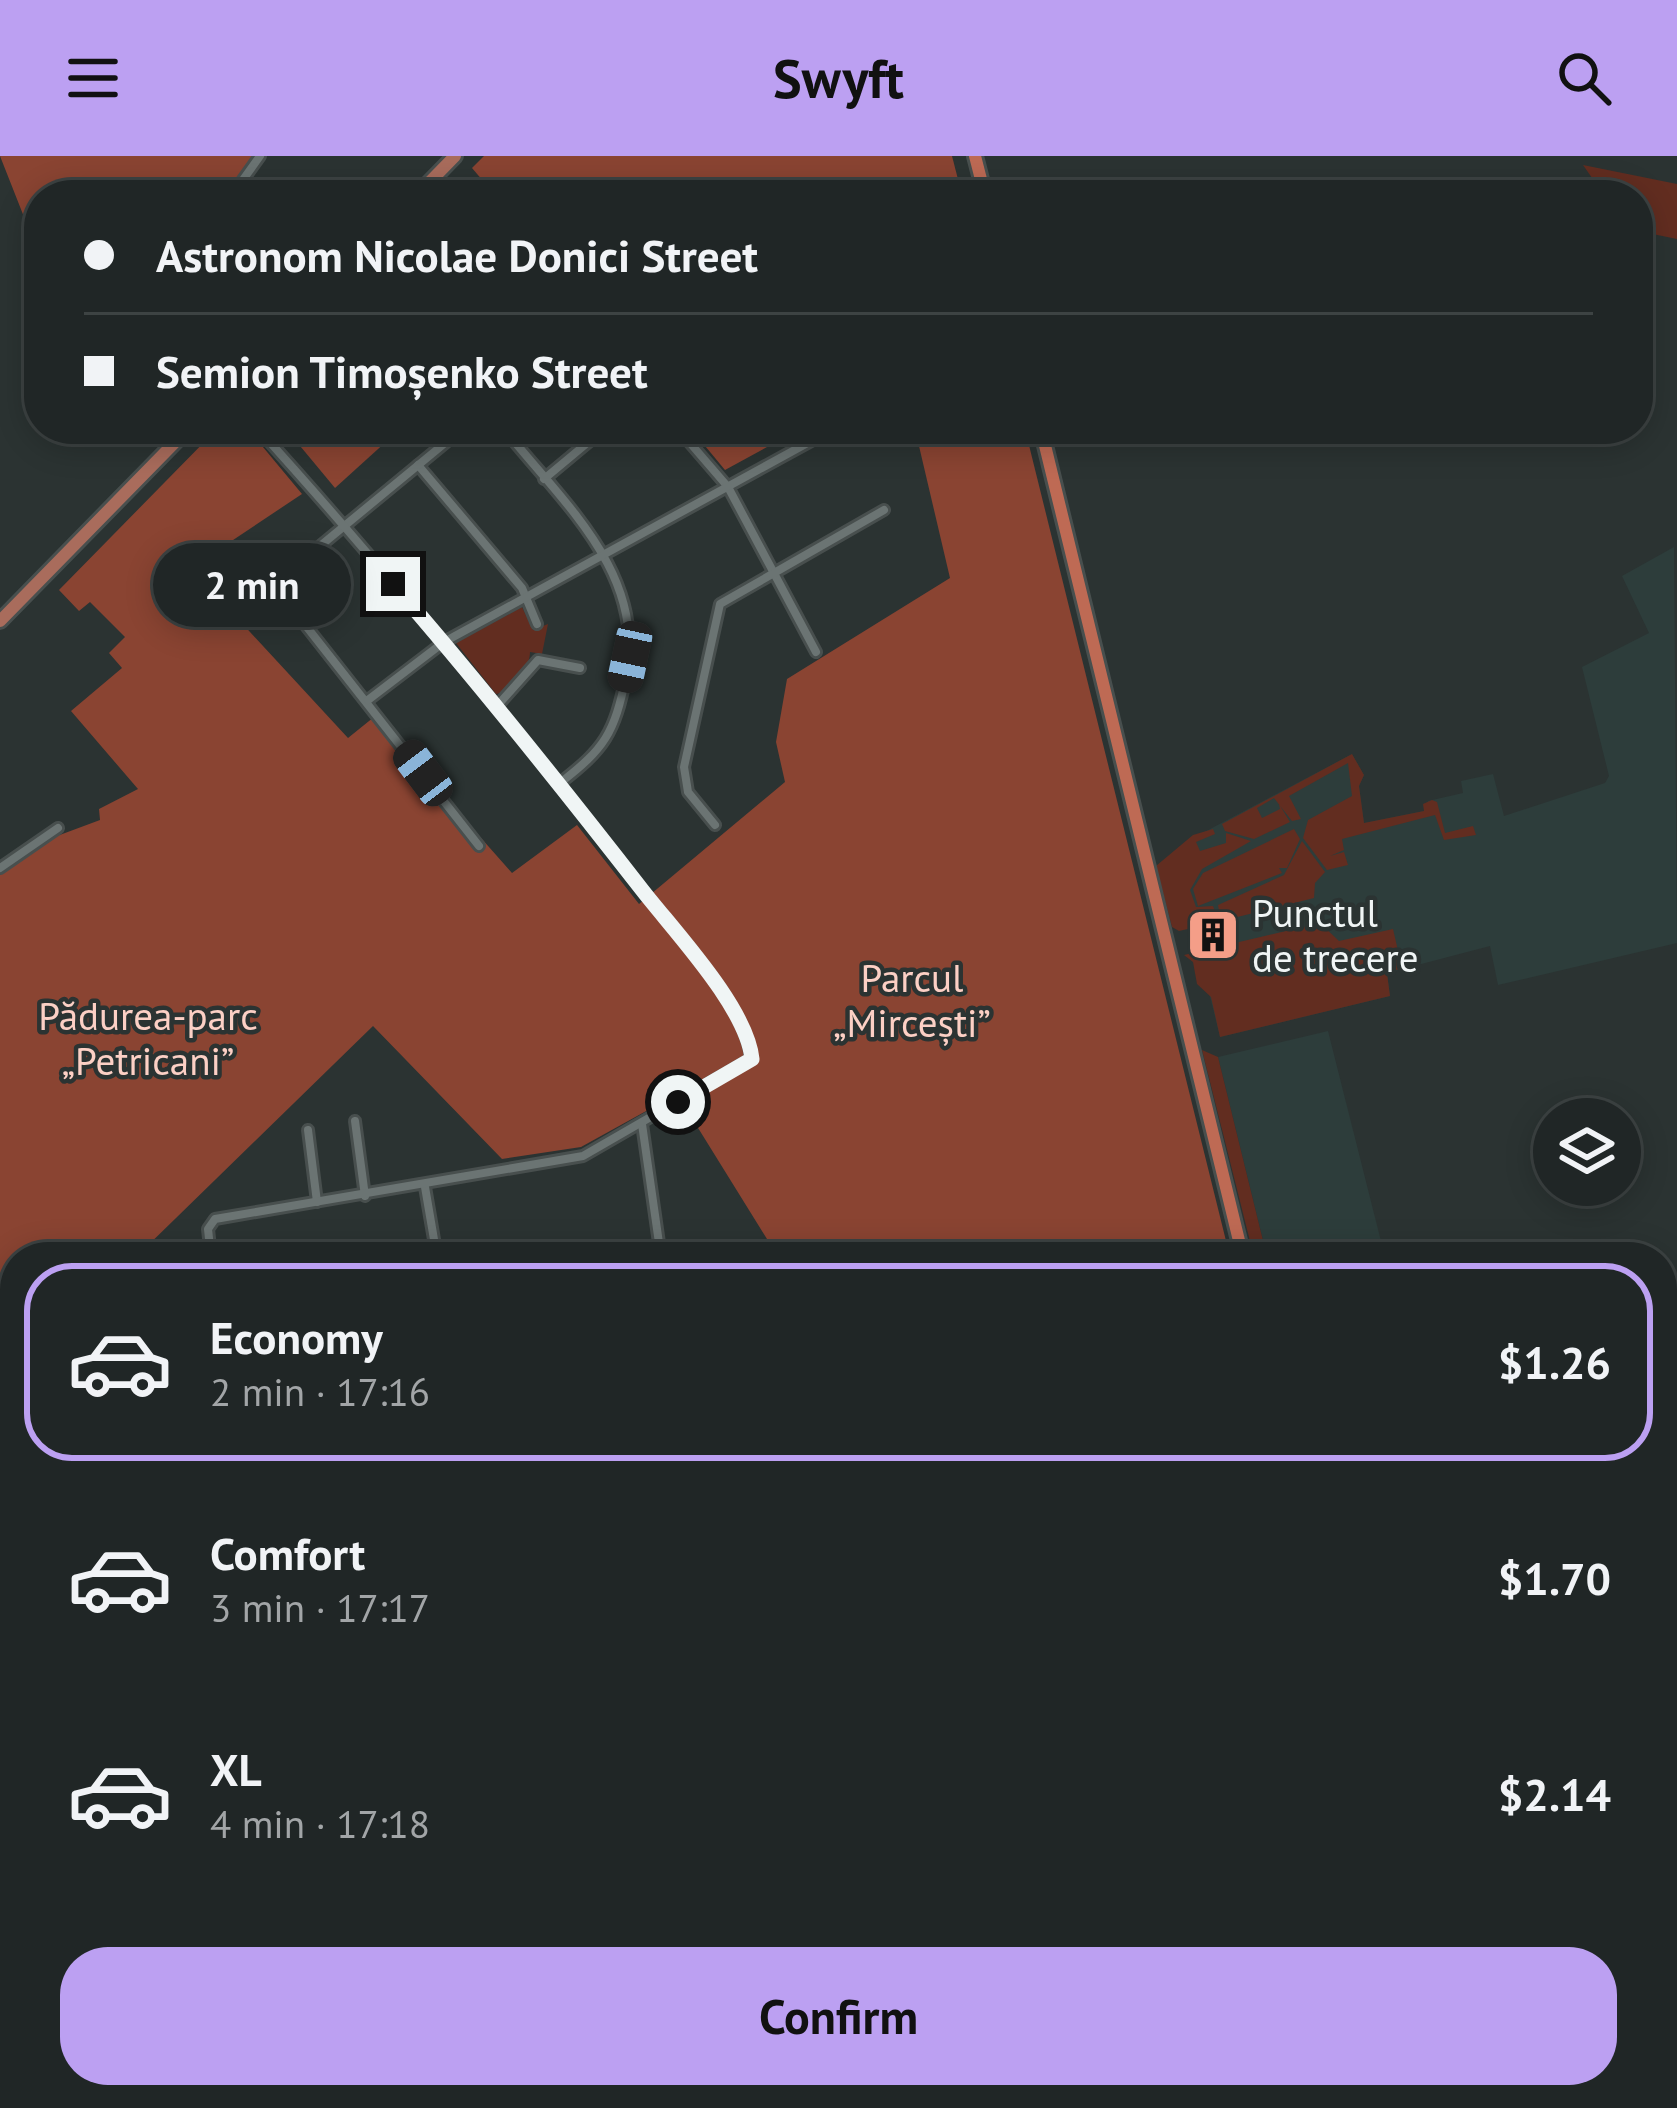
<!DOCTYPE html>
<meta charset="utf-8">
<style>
:root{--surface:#202626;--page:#282e2e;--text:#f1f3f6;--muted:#a2a5a7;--line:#3d4343;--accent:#bca0f2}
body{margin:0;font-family:"PT Sans",sans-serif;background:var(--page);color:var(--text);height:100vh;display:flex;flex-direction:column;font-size:45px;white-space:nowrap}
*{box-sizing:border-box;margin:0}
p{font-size:39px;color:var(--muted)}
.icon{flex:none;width:66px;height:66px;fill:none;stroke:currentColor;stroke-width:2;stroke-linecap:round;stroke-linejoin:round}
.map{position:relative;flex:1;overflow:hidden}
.sheet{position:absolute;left:0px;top:1086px;width:1677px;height:867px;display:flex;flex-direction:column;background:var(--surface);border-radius:48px 48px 0 0;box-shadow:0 6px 30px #0003,0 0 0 3px var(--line)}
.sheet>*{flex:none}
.banner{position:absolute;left:24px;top:24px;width:1629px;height:264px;border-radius:48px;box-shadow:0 6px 30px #0003,0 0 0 3px var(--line);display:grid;align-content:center;height:264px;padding:0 60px;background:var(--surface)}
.controls{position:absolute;left:1533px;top:942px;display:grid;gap:24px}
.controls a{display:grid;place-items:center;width:108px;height:108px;border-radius:50%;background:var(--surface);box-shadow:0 6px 30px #0003,0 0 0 3px var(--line);font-size:60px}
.end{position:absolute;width:54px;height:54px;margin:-27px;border:15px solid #f0f5f5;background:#111;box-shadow:0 0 0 6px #111}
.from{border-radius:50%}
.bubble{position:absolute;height:84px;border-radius:42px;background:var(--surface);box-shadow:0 6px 30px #0003,0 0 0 3px var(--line);font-size:39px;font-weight:800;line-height:84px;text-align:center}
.car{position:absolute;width:36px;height:72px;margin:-36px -18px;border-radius:15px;box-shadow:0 0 9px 3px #0007;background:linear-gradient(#222 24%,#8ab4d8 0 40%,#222 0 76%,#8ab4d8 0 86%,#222 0)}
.banner b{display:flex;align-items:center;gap:42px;height:114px;font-size:45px}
.banner b+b{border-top:3px solid var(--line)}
.banner i{width:30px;height:30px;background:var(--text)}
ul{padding:21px 0 0;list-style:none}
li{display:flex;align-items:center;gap:36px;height:198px;margin:0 24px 18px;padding:0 36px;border:6px solid transparent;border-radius:48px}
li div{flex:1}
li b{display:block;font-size:45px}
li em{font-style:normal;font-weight:800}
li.on{border-color:var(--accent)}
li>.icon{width:108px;height:108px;stroke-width:1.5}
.action{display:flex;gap:24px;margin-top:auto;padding:24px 60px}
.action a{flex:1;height:138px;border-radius:48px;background:var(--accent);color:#111;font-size:48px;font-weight:800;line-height:138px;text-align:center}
header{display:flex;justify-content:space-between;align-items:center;height:156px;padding:0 60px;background:var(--accent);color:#111;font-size:54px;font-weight:800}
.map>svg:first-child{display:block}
.built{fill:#2d3d3b}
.green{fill:#622d20}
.forest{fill:#8a4432}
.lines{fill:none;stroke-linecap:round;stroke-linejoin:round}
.minor-casing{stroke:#484f4e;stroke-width:14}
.secondary-casing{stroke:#484f4e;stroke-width:16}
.primary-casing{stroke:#484f4e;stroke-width:18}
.trunk-casing{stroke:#484f4e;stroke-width:18}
.minor{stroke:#6b7473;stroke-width:8}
.secondary{stroke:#6b7473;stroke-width:10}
.primary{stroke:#a96c5c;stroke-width:12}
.trunk{stroke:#be6a54;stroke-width:12}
.route{stroke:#f0f5f5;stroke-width:15}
.labels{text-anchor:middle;stroke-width:9;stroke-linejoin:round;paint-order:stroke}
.poi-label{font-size:39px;fill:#f0f5f5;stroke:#2b3332;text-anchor:start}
.park-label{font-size:39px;fill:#fcd0c5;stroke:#2b3332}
</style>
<header><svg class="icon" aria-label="menu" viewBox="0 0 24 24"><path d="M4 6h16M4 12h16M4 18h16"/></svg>Swyft<svg class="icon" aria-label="search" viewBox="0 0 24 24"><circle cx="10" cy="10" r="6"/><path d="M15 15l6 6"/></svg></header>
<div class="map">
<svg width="1677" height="1952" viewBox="0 0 1677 1952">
<rect width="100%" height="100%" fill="#2b3332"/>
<g class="built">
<polygon points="1674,391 1677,787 1498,829 1490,790 1387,817 1390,840 1220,881 1201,804 1211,793 1204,765 1191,763 1185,697 1195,681 1352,598 1364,619 1359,630 1364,667 1424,655 1428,645 1463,637 1461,625 1493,618 1504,660 1605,627 1609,620 1582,511 1649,477 1622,420"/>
<polygon points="1328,875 1385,1101 1267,1101 1218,901"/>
<polygon points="1677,1574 1677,1771 1662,1779 1662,1581"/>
<polygon points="15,1854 15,1938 624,1938 590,1952 0,1952 0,1861"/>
</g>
<g class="green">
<polygon points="1583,9 1677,28 1677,83 1638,75 1638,39 1604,39"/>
<path d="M 522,451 L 533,474 L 548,468 L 542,498 L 530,496 C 530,512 513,536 496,538 L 456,487 Z"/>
<polygon points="1352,598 1364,619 1359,630 1364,667 1424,655 1423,648 1432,644 1437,646 1445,677 1473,670 1476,679 1444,684 1435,659 1342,683 1344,694 1330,700 1344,696 1348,709 1327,714 1303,682 1308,664 1352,640 1348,607 1289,640 1301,663 1292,665 1274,642 1257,652 1262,662 1280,653 1279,648 1290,666 1254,683 1225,675 1222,668"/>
<polygon points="1213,673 1215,678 1196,686 1200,695 1226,687 1226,677 1251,685 1202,713 1190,734 1196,751 1213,750 1219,766 1179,775 1172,771 1156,710 1193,679"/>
<polygon points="1294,673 1300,683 1287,712 1279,712 1282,717 1198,750 1193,733 1203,717"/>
<polygon points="1302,685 1325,716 1315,727 1314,742 1221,765 1218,749 1284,719"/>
<polygon points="1320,767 1339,785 1393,773 1402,812 1387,817 1390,840 1220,881 1211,841 1197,828 1193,806 1184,799"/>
<polygon points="1202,894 1218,901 1267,1101 1254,1101"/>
</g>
<g class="forest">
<polygon points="0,0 254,0 235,26 248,39 39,39 39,99"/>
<polygon points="484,0 952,0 962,39 495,39 472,12"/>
<polygon points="217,273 248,273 302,338 191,412 348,582 374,561 512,717 577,669 639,748 785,626 776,586 787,523 950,422 915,273 1025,273 1230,1101 720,1101 757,1094 767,1083 677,938 581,991 502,1003 373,870 136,1101 15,1101 15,1569 0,1580 0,719 57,680 100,664 99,653 138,633 71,555 122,512 109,497 125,481 90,446 79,455 59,434"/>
<polygon points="286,273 398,273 399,274 335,332"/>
<polygon points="691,273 800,273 725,314"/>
<polygon points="624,1938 1440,1938 1443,1952 590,1952"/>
</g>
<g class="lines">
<g class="minor-casing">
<g id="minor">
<polyline points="232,39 260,0"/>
<path d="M 504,273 C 563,347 647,418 626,521 C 614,578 605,592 560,627"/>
<polyline points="678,273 728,331 816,496"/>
<polyline points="418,309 522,432 537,468"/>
<polyline points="544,323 604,273"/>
<polyline points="273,428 479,690"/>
<polyline points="240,456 462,273"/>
<polyline points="368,544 444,486 833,273"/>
<polyline points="497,550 538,504 580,512"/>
<polyline points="715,669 688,636 684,611 720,448 884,354"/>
<polyline points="0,712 58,672"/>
<polyline points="355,965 365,1040"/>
<polyline points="642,968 661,1101"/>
<polyline points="308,974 317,1046"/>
<polyline points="425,1031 437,1101"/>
<path d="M 211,1101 L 208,1073 L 215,1063 L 583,1000 L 751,903 C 747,851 676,777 644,736 C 520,578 393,422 258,273"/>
<polyline points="688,1101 745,1091"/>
<polyline points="0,1629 15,1619"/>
<polyline points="0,1701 9,1727"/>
</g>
</g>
<g class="secondary-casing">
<polyline id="secondary" points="0,1733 15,1722"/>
</g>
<g class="primary-casing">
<g id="primary">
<polyline points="417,39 455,0"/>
<polyline points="0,465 188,273"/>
</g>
</g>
<g class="trunk-casing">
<g id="trunk">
<polyline points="975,0 985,39"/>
<polyline points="1041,273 1243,1101"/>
<polyline points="1448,1938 1451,1952"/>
</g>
</g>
<use href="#minor" class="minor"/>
<use href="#secondary" class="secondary"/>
<use href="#primary" class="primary"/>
<use href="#trunk" class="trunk"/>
</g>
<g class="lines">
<path class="route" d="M 393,428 C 480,528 562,631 643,735 C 675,776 747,852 752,903 L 678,946"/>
</g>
<defs>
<g id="building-square" transform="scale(2.7)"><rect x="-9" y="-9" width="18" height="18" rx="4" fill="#f49e88" stroke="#2b3332"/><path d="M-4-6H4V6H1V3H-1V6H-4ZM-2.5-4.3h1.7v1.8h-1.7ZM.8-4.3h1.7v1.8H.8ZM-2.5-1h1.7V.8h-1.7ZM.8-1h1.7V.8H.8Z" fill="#111"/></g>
</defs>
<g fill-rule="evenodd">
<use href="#building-square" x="1213" y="779"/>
</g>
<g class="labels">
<g class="poi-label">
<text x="1252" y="771">Punctul<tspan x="1252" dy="45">de trecere</tspan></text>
</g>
<g class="park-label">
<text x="912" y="836">Parcul<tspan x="912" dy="45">„Mircești”</tspan></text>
<text x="148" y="874">Pădurea-parc<tspan x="148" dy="45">„Petricani”</tspan></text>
</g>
</g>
</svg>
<div class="controls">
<a><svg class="icon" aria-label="layers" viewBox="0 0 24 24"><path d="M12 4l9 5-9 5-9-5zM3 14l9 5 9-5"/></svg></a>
</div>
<i class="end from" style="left:678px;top:946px"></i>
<i class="end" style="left:393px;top:428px"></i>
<div class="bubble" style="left:153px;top:387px;width:198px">2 min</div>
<i class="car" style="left:630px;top:501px;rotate:192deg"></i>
<i class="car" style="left:423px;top:617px;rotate:323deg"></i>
<div class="banner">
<b><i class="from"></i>Astronom Nicolae Donici Street</b>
<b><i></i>Semion Timoșenko Street</b>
</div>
<section class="sheet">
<ul>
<li class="on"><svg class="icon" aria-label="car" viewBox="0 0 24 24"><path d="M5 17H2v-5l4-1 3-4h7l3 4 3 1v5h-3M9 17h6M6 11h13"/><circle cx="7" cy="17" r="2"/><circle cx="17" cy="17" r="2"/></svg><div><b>Economy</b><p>2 min · 17:16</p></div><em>$1.26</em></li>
<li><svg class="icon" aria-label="car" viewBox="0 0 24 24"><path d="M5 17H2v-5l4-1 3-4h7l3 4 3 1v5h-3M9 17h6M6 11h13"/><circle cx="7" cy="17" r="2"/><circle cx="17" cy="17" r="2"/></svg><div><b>Comfort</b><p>3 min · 17:17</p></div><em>$1.70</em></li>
<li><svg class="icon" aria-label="car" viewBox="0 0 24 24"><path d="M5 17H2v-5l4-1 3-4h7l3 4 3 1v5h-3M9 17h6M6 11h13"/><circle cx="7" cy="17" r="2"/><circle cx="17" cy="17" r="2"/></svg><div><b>XL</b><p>4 min · 17:18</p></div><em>$2.14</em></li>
</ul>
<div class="action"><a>Confirm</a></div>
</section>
</div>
